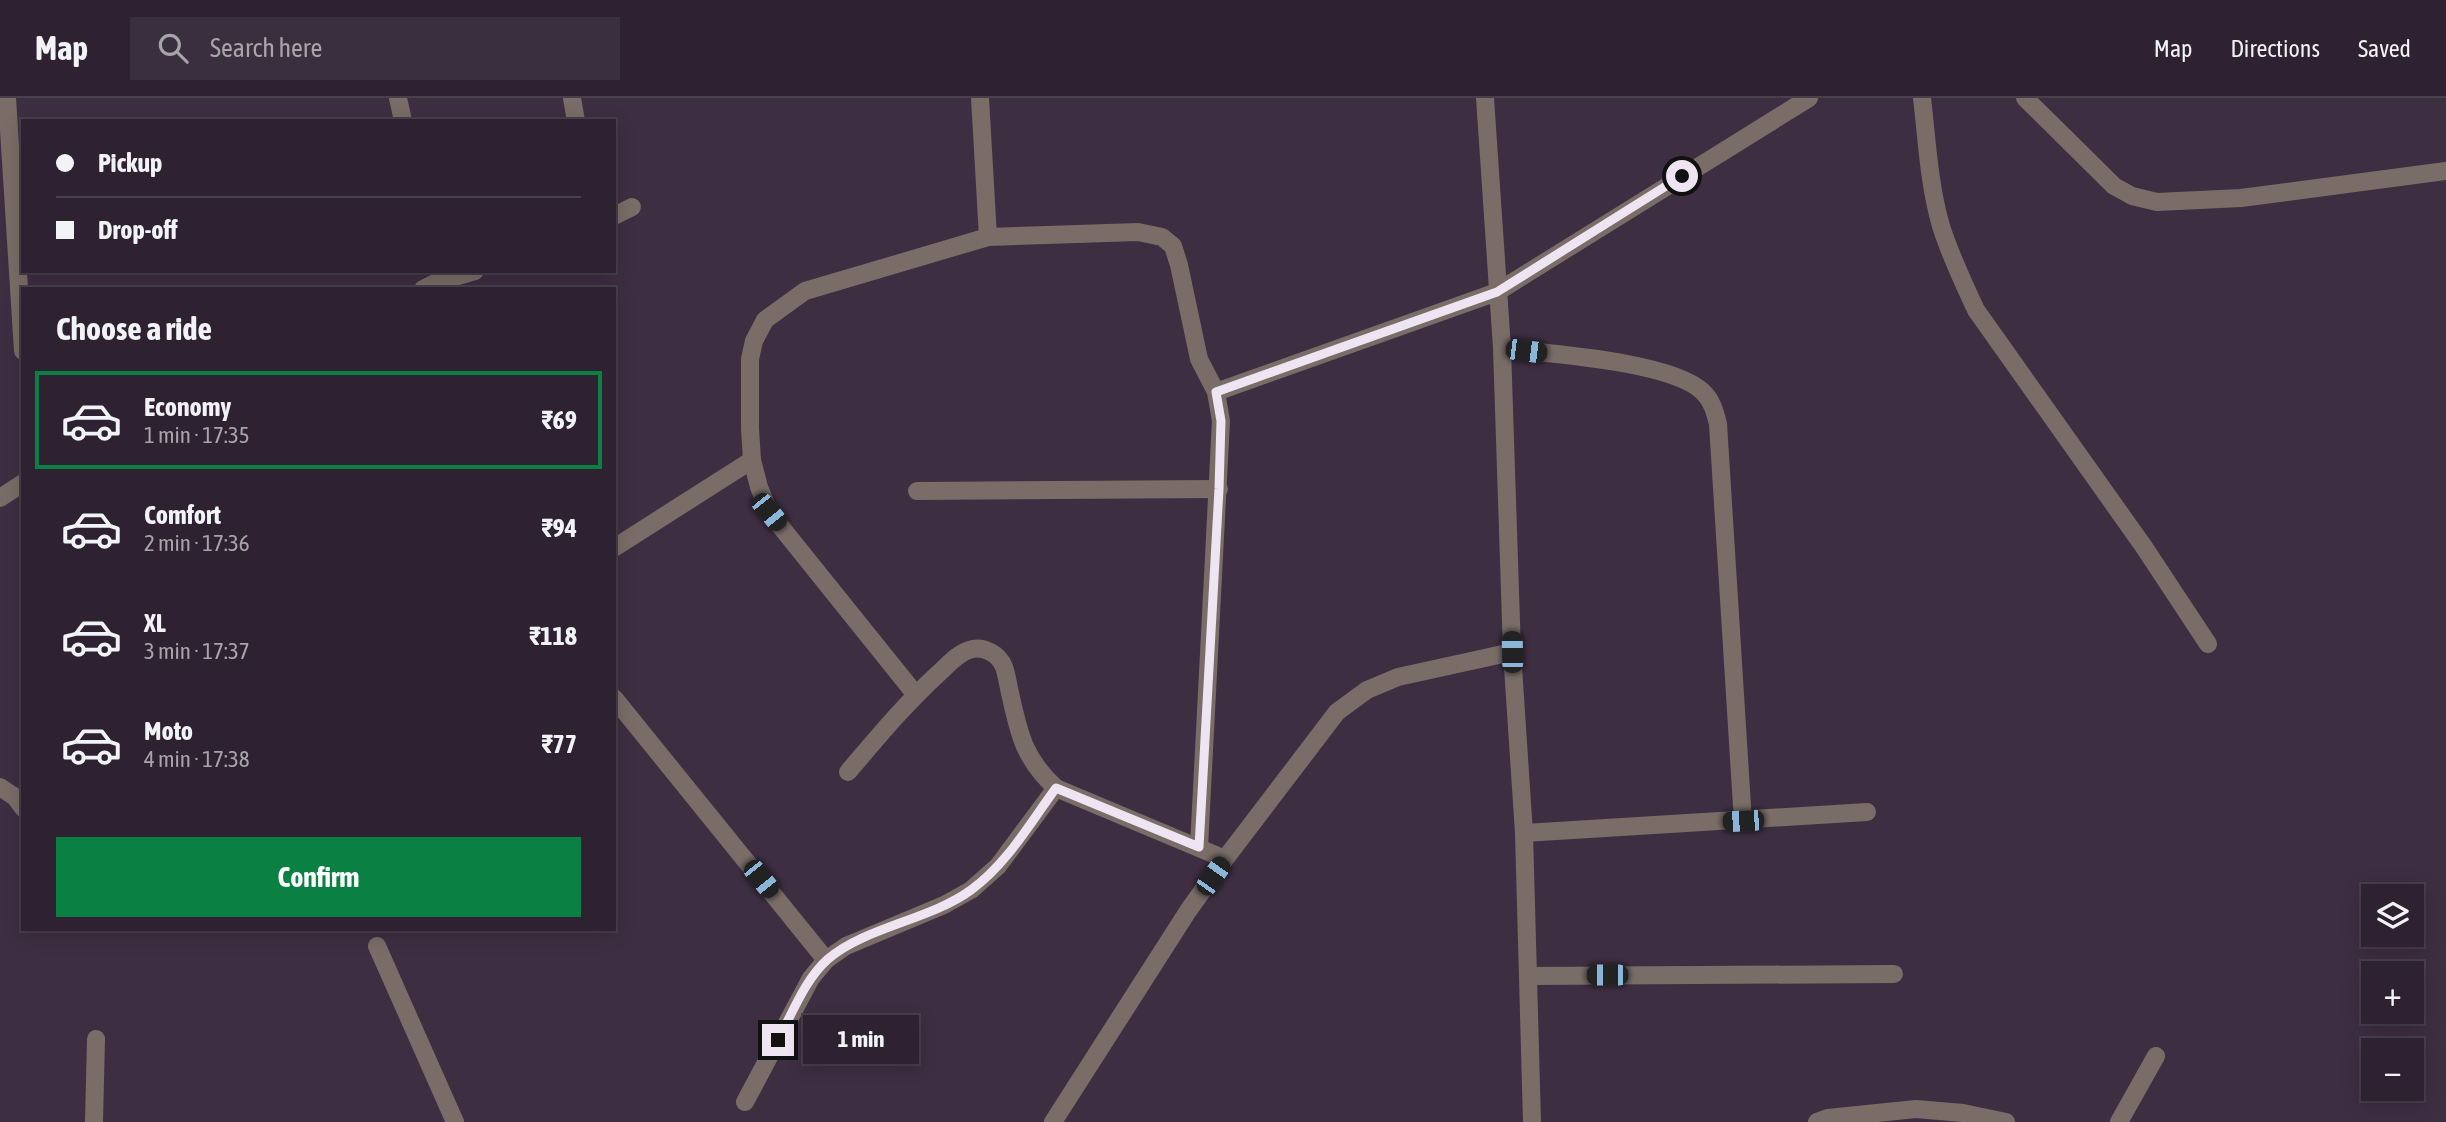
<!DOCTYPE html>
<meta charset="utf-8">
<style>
:root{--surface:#2e2232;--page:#3a2f3e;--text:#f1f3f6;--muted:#a7a4ac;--line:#493f4d;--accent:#0b8043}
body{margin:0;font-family:"Asap Condensed",sans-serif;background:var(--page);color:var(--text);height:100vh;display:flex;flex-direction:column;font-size:26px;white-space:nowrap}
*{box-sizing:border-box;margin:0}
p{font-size:23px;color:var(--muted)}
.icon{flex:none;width:38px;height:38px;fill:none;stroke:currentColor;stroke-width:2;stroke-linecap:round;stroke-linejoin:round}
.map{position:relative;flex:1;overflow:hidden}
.details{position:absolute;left:21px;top:189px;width:595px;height:644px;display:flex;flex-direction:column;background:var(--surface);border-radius:0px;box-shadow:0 4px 18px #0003,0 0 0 2px var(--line)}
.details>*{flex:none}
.top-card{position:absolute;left:21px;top:21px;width:595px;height:154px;border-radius:0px;box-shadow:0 4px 18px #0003,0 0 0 2px var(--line);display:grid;align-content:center;height:154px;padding:0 35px;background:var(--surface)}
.buttons{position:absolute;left:2361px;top:786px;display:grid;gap:14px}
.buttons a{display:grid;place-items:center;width:63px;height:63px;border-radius:0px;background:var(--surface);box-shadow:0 4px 18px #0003,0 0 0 2px var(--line);font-size:35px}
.end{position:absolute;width:32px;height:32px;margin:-16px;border:9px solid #efe5f2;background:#111;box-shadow:0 0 0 4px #111}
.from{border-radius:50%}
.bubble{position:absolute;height:49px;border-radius:0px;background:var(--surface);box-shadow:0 4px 18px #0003,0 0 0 2px var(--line);font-size:23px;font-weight:700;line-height:49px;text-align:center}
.car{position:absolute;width:21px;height:42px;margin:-21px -10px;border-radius:9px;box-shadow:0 0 5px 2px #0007;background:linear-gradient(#222 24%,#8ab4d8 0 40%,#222 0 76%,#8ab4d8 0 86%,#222 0)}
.top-card b{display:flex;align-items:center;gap:24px;height:66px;font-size:26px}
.top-card b+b{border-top:2px solid var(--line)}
.top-card i{width:18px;height:18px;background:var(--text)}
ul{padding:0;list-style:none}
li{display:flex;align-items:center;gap:21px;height:98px;margin:0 14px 10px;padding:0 21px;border:4px solid transparent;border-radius:0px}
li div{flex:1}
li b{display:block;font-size:26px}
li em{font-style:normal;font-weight:700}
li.current{border-color:var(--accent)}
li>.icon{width:63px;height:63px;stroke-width:1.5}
h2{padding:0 35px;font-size:32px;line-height:84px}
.action{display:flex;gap:14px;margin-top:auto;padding:14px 35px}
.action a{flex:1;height:80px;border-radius:0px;background:var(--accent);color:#fff;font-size:28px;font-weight:700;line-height:80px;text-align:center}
header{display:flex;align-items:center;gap:42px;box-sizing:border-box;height:98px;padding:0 35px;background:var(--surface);border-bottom:2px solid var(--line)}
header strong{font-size:33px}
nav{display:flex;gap:38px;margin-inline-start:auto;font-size:24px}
.search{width:490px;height:63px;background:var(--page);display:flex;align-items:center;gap:18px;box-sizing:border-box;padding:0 24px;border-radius:0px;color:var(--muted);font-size:26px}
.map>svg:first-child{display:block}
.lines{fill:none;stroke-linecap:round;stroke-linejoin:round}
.service{stroke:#7a6d68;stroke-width:18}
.minor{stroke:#7a6d68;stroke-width:18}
.route{stroke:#efe5f2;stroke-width:9}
</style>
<header>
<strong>Map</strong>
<div class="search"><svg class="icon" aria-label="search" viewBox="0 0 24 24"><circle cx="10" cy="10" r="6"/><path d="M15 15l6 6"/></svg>Search here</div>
<nav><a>Map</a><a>Directions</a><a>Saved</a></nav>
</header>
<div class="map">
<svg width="2446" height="1024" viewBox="0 0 2446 1024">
<rect width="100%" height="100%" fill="#3e2e42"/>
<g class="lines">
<g class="service">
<path d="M 1922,0 C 1927,42 1929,87 1941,128 C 1950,157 1963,184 1976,212 L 2144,449 L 2208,546"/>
<polyline points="377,848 455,1024"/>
</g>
<g class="minor">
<polyline points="7,0 23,253"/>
<polyline points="398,0 403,23"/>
<polyline points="572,0 576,23"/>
<polyline points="980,0 988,139"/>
<polyline points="1485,0 1502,250 1512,554 1524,735 1532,1024"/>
<polyline points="2025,0 2114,88 2132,98 2157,104 2241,100 2446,73"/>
<polyline points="614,118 632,109"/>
<polyline points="423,191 437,184 475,173"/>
<path d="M 1502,250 C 1549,256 1669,263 1702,293 C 1712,302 1715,314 1718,326 L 1743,724"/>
<polyline points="1216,294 1497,194 1809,0"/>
<polyline points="917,393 1219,391"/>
<polyline points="0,400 23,385"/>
<polyline points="614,450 752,362"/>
<polyline points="916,597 769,414 759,389 752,362 750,331 750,261 754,243 765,222 805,193 988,139 1138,134 1162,139 1173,148 1179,167 1199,261 1216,294 1221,323 1199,749"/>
<polyline points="614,600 826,862"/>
<path d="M 848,674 C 877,640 906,605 939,575 C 949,566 957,556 969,552 C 983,547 999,556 1004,569 C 1007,577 1008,587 1010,595 C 1019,636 1024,661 1056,690 L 1225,761"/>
<polyline points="0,689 15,699 23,710"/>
<polyline points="1524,735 1867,714"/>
<polyline points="1528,878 1894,876"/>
<polyline points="745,1004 811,880 826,862 846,848 944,807 971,792 998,768 1056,690"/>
<polyline points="94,1024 96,941"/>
<polyline points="1053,1024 1188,813 1225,761 1337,614 1367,592 1398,579 1512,554"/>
<polyline points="1817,1024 1828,1020 1916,1011 1963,1015 2006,1024"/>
<polyline points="2119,1024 2156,958"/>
</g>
</g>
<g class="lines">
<path class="route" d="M 778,942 C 792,916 805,881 828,861 C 865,829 930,822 971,792 C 1007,766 1030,725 1056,690 L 1199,749 L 1219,391 L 1221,323 L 1216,294 L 1497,194 L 1682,78"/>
</g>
</svg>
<div class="buttons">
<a><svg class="icon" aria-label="layers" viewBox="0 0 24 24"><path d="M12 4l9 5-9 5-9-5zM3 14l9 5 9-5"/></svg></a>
<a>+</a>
<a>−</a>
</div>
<i class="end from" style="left:1682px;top:78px"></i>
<i class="end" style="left:778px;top:942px"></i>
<div class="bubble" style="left:803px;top:917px;width:116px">1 min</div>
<i class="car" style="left:1526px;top:253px;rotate:97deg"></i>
<i class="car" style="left:769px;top:414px;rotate:141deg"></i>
<i class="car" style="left:1512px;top:554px;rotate:359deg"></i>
<i class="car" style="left:1743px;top:723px;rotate:267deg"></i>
<i class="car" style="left:1213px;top:778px;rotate:35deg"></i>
<i class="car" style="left:761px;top:781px;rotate:141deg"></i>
<i class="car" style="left:1607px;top:877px;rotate:270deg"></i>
<div class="top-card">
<b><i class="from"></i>Pickup</b>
<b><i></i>Drop-off</b>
</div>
<section class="details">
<h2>Choose a ride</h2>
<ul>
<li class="current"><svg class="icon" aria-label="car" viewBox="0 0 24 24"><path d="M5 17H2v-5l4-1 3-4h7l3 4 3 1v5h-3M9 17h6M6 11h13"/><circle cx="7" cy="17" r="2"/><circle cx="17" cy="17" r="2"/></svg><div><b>Economy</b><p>1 min · 17:35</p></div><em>₹69</em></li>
<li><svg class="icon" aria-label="car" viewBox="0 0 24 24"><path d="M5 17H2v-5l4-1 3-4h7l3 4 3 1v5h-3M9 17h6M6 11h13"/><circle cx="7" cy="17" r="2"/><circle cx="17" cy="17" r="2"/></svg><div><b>Comfort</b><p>2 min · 17:36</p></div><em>₹94</em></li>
<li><svg class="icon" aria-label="car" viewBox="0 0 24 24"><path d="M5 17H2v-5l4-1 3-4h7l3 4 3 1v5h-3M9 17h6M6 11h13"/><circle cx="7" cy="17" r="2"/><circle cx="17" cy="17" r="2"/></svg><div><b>XL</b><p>3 min · 17:37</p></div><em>₹118</em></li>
<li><svg class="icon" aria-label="car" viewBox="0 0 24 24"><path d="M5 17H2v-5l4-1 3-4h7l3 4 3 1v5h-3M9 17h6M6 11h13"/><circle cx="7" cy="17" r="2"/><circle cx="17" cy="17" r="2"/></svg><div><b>Moto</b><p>4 min · 17:38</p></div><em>₹77</em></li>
</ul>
<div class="action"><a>Confirm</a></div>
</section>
</div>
